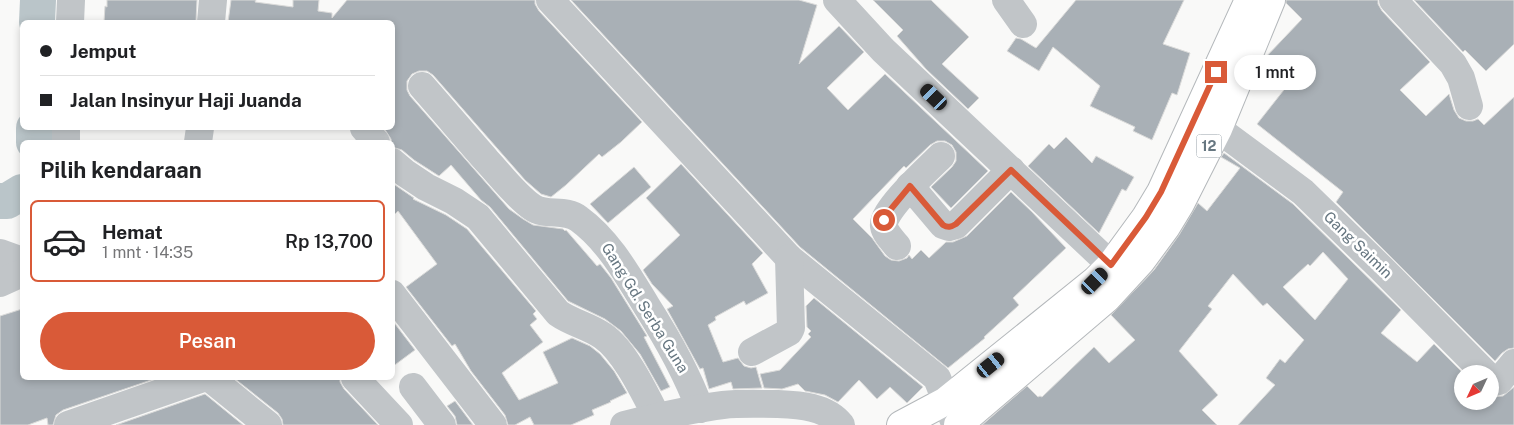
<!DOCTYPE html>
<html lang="id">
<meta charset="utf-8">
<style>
:root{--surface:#fff;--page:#f2f2f2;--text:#202124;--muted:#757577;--line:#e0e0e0;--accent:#d95a38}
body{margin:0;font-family:"Public Sans",sans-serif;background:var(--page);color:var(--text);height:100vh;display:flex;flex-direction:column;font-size:19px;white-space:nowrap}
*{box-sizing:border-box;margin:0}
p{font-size:16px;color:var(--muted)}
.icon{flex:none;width:28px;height:28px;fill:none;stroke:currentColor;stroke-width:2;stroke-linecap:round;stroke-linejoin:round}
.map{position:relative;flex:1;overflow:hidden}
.drawer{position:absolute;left:20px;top:140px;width:375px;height:240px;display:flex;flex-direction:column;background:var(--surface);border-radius:8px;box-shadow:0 2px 8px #0003}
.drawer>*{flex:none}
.guide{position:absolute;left:20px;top:20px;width:375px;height:110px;border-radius:8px;box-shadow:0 2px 8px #0003;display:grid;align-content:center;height:110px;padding:0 20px;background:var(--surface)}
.needle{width:32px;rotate:226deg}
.buttons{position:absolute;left:1454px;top:365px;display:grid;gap:10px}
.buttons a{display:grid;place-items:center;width:45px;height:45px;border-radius:50%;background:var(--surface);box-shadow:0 2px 8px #0003;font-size:25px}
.end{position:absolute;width:22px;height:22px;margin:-11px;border:6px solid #d95a38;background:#fff;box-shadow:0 0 0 2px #fff}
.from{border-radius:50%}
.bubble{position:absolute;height:35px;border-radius:18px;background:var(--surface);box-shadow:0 2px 8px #0003;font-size:16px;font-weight:600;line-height:35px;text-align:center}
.car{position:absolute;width:15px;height:30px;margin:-15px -8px;border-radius:6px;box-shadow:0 0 4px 1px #0007;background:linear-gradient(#222 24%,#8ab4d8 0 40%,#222 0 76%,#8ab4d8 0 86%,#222 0)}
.guide b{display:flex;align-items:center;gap:18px;height:48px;font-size:19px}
.guide b+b{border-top:1px solid var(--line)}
.guide i{width:12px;height:12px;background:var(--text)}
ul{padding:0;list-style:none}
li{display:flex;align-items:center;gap:15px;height:82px;margin:0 10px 8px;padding:0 10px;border:2px solid transparent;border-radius:8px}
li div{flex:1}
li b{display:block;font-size:19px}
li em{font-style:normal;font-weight:600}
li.current{border-color:var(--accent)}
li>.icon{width:45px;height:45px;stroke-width:1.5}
h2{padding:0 20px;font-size:22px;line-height:60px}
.button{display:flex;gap:10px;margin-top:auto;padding:10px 20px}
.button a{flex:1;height:58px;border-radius:30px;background:var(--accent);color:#fff;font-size:20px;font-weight:600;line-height:58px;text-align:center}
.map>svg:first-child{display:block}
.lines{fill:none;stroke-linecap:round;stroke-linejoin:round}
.river{stroke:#bac5c9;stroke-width:36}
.building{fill:#a9b0b6;stroke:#dbdbda;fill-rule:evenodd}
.highway-casing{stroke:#b4b8bb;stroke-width:30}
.minor{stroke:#c1c5c8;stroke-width:28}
.highway{stroke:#fff;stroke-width:28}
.route{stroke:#d95a38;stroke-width:6}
.labels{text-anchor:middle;stroke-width:5;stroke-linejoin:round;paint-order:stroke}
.shield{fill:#fff;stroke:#949fa6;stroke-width:1}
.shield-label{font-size:14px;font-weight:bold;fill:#667680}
.street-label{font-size:15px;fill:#667680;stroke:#fff}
</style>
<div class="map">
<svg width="1514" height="425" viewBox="0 0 1514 425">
<rect width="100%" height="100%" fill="#f9f9f8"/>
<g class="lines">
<g class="river">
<polyline points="37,22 38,0"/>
<polyline points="34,142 34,128"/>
<polyline points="0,201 7,201 22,192"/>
</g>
</g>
<g class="building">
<polygon points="107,0 197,0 196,22 104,22 105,6 107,7"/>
<polygon points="231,0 256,0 255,2 293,7 293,0 319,0 318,11 332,13 332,18 347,0 535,0 535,4 539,11 642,122 621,142 602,157 599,154 566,185 551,197 541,194 525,180 433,75 427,71 419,71 412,74 407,81 407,90 410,96 509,209 523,219 533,225 563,229 565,231 566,230 597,266 600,264 611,278 647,336 644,337 670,387 661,391 640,354 621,331 605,319 568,301 490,207 481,200 451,165 439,176 414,160 402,150 392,147 391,139 384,128 392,128 392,22 228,22"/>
<polygon points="571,0 799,0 817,5 799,64 839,26 864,52 827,88 848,110 885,74 988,171 951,208 931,187 952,167 956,161 956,152 952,145 945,141 937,141 930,145 906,168 904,166 853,219 872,238 885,256 891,260 899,261 907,258 909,255 912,259 921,250 929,258 946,242 953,242 967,236 1011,192 1032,212 1066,248 1013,298 1019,305 984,337 985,338 948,368 800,247"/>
<polygon points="873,0 931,0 969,37 942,64 979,98 968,109 926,69 897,36 903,30"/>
<polygon points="1076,0 1184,0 1163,44 1190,53 1177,95 1172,93 1152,140 1133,131 1135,127 1090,106 1100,86 1053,47 1039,71 1007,51 1016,38 1021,39 1036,48"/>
<polygon points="1286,0 1378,0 1378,4 1382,11 1430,62 1400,90 1426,116 1449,94 1454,110 1459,118 1466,121 1473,121 1478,119 1484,125 1514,97 1514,348 1508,349 1502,353 1495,361 1336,202 1343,192 1257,124 1287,86 1262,63 1263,60 1302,19 1286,3"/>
<polygon points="1414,0 1514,0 1514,44 1486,71 1465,50 1463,52"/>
<polygon points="1066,137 1092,163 1096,156 1134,177 1126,191 1122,189 1099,233 1028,166 1049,144 1054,149"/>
<path d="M 1224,153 L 1293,204 L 1401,310 L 1381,333 L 1417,362 L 1434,344 L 1464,374 L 1462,374 L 1462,401 L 1490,401 L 1490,397 L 1503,396 L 1514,387 L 1514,425 L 1238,425 L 1275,385 L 1266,378 L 1280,359 L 1285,363 L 1304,340 L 1267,303 L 1263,306 L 1233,274 L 1208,306 L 1212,309 L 1179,351 L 1218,395 L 1202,410 L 1217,425 L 982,425 L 1027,386 L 1038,397 L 1040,396 L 1042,397 L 1094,347 L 1109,363 L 1135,340 L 1111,315 L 1154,270 L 1179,235 L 1198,203 L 1207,211 L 1240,168 L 1221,157 ZM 1323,252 L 1348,279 L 1315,320 L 1283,287 L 1308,264 L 1310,266 Z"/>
<polygon points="681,164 763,253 752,264 768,293 746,305 744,301 715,317 716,320 708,325 723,362 738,358 744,366 751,368 756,367 762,388 733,389 731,382 709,389 703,368 700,369 667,309 673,306 652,284 643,270 680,235 646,198"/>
<polygon points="634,167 651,187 608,223 590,204"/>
<polygon points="392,183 414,198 413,199 446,215 467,229 536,311 533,314 537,319 530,325 543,342 502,373 519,400 558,383 543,352 572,338 590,346 600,354 614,371 627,393 610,401 611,402 592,410 594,415 571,425 534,425 530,417 515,425 508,425 505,415 471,371 455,344 452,346 406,287 437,264 398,211 392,217"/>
<polygon points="814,298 923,387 907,403 890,387 877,399 859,380 838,402 825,395 805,391 798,384 782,389 764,388 760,374 780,370 811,337 808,334 811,331 807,327 806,306"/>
<polygon points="22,309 22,378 157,378 63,410 56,415 53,425 48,425 47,418 28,425 0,425 0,316"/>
<polygon points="392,320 415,350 392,367"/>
<polygon points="234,378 340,378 340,382 344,389 378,425 283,425 282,419 278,413"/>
<polygon points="205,394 243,425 116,425"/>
<polygon points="455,401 473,425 457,425 455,416 447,406"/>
</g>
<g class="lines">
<g class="highway-casing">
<g id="highway">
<polyline points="901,425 946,401 1095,281 1111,265 1146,217 1161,192 1249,0"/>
<polyline points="958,425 1107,298 1141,261 1166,227 1180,204 1218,129 1271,0"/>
</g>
</g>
<g class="minor">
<polyline points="550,0 789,258 937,378 954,421"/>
<polyline points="837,0 883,50 1111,265"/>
<polyline points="1006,0 1023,24"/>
<polyline points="1393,0 1453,64 1461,78 1469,106"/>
<polyline points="70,22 71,0"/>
<polyline points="211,22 213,0"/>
<path d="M 422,86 C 444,111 465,136 487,161 C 501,176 515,195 532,207 C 546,217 565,208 579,219 C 608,240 627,274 646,305 C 667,338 686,371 700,409"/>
<polyline points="364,128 376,142"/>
<polyline points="1218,129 1303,192 1382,269 1486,374"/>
<polyline points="66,142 66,128"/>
<polyline points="198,142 200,128"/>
<path d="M 392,162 L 405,173 L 426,187 L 454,201 L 478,217 L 558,313 C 572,323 589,326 603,336 C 625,351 645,394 657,417"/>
<polyline points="910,186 943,225 949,227 956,225 1011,170"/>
<path d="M 897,246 C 892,240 885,233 884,226 C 881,211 930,167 941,156"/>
<polyline points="0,253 22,261"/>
<polyline points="0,283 22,273"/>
<polyline points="392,294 493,425"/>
<polyline points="752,352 789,332 791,328 789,258"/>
<polyline points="1490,377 1495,382 1499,381 1514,363"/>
<polyline points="210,378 268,425"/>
<polyline points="355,378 399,425"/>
<polyline points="413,387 442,425"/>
<polyline points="68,425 203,378"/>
<path d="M 624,425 C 657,417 690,409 723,405 C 741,403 759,404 777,404 C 799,405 826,406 841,425"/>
</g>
<use href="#highway" class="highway"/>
</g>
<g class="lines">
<path class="route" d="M 884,220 L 891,209 L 910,186 L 943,225 C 948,228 951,227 956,224 L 1011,170 L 1111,265 L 1146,217 L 1161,192 L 1216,72"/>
</g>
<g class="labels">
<rect class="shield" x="1196.5" y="134.5" width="25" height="23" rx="4"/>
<g class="shield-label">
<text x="1209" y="151">12</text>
</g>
<g class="street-label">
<text transform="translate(1358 245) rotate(44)" y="5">Gang Saimin</text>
<text transform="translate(645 308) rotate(58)" y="5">Gang Gd. Serba Guna</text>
</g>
</g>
</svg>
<div class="buttons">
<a><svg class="needle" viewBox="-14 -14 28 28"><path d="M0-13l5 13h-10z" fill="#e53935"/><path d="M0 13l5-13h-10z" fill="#757577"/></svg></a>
</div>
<i class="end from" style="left:884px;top:220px"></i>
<i class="end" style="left:1216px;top:72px"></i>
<div class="bubble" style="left:1234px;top:55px;width:82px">1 mnt</div>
<i class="car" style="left:934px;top:97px;rotate:314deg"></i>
<i class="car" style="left:1095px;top:281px;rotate:45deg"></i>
<i class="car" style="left:991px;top:365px;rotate:51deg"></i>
<div class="guide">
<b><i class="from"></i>Jemput</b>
<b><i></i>Jalan Insinyur Haji Juanda</b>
</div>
<section class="drawer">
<h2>Pilih kendaraan</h2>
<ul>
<li class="current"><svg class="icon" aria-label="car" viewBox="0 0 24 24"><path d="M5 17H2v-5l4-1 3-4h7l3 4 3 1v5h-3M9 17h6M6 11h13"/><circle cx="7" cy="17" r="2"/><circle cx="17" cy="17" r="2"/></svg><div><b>Hemat</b><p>1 mnt · 14:35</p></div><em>Rp 13,700</em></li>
</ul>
<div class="button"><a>Pesan</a></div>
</section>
</div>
